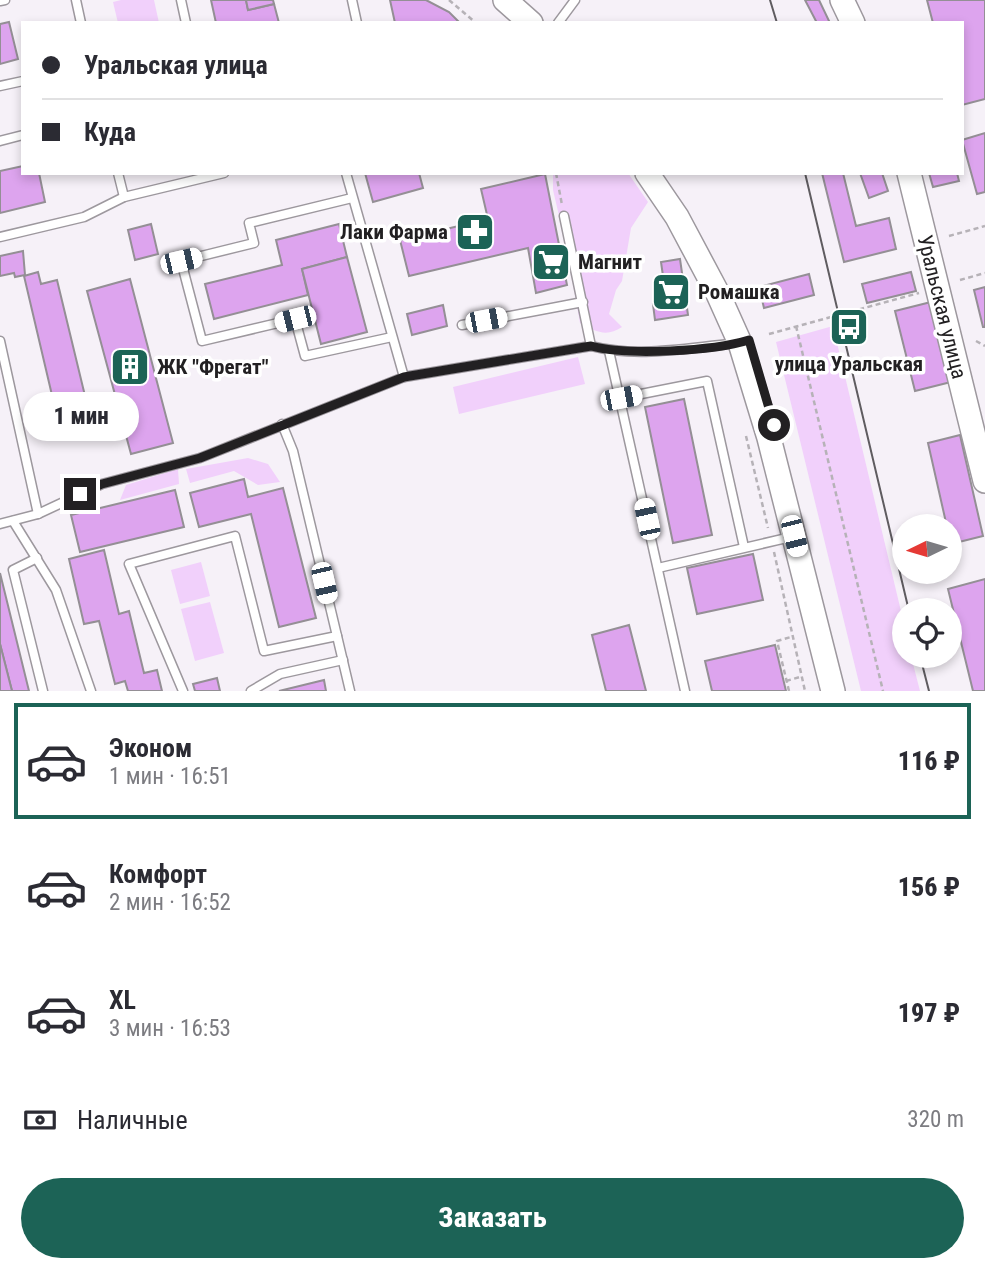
<!DOCTYPE html>
<html lang="ru">
<meta charset="utf-8">
<style>
:root{--surface:#fff;--page:#f7f7f7;--text:#2b2b33;--muted:#7c7c81;--line:#e1e1e2;--accent:#1c6356}
body{margin:0;font-family:"Roboto Condensed",sans-serif;background:var(--page);color:var(--text);height:100vh;display:flex;flex-direction:column;font-size:26px;white-space:nowrap}
*{box-sizing:border-box;margin:0}
p{font-size:23px;color:var(--muted)}
.icon{flex:none;width:38px;height:38px;fill:none;stroke:currentColor;stroke-width:2;stroke-linecap:round;stroke-linejoin:round}
.map{position:relative;height:691px;overflow:hidden}
.details{display:flex;flex-direction:column;background:var(--surface);flex:1}
.details>*{flex:none}
.hud{position:absolute;left:21px;top:21px;width:943px;height:154px;border-radius:0px;box-shadow:0 4px 10px #0003;display:grid;align-content:center;height:154px;padding:0 21px;background:var(--surface)}
.needle{width:46px;rotate:265deg}
.fabs{position:absolute;left:892px;top:514px;display:grid;gap:14px}
.fabs a{display:grid;place-items:center;width:70px;height:70px;border-radius:50%;background:var(--surface);box-shadow:0 4px 10px #0003;font-size:35px}
.end{position:absolute;width:32px;height:32px;margin:-16px;border:9px solid #222022;background:#fff;box-shadow:0 0 0 4px #fff}
.from{border-radius:50%}
.bubble{position:absolute;height:49px;border-radius:24px;background:var(--surface);box-shadow:0 4px 10px #0003;font-size:23px;font-weight:800;line-height:49px;text-align:center}
.car{position:absolute;width:21px;height:42px;margin:-21px -10px;border-radius:9px;box-shadow:0 0 5px 2px #0007;background:linear-gradient(#fff 24%,#345 0 40%,#fff 0 76%,#345 0 86%,#fff 0)}
.hud b{display:flex;align-items:center;gap:24px;height:66px;font-size:26px}
.hud b+b{border-top:2px solid var(--line)}
.hud i{width:18px;height:18px;background:var(--text)}
ul{padding:12px 0 0;list-style:none}
li{display:flex;align-items:center;gap:21px;height:116px;margin:0 14px 10px;padding:0 7px;border:4px solid transparent;border-radius:0px}
li div{flex:1}
li b{display:block;font-size:26px}
li em{font-style:normal;font-weight:800}
li.current{border-color:var(--accent)}
li>.icon{width:63px;height:63px;stroke-width:1.5}
.pay{display:flex;align-items:center;gap:18px;height:77px;padding:0 21px;font-size:26px}
.pay p{margin-inline-start:auto}
.primary-button{display:flex;gap:14px;margin-top:auto;padding:14px 21px}
.primary-button a{flex:1;height:80px;border-radius:42px;background:var(--accent);color:#fff;font-size:28px;font-weight:800;line-height:80px;text-align:center}
.map>svg:first-child{display:block}
.green{fill:#f1d0fb}
.building{fill:#dda4ee;stroke:#948f95;stroke-width:2}
.lines{fill:none;stroke-linecap:round;stroke-linejoin:round}
.lane-casing{stroke:#9d989e;stroke-width:11}
.secondary-casing{stroke:#9d989e;stroke-width:26}
.path{stroke:#b6b2b7;stroke-width:2.5;stroke-dasharray:5 3.5;stroke-linecap:butt}
.lane{stroke:#fff;stroke-width:8}
.secondary{stroke:#fff;stroke-width:23}
.tram{stroke:#5f5c60;stroke-width:2}
.route{stroke:#222022;stroke-width:9}
.labels{text-anchor:middle;stroke-width:7;stroke-linejoin:round;paint-order:stroke}
.poi-label{font-size:21px;font-weight:bold;fill:#222022;stroke:#fff;text-anchor:start}
.street-label{font-size:21px;fill:#222022;stroke:#fff}
</style>
<div class="map">
<svg width="985" height="691" viewBox="0 0 985 691">
<rect width="100%" height="100%" fill="#f6f1f8"/>
<g class="green">
<polygon points="121,0 154,0 159,23 118,23 113,2"/>
<path d="M 553,173 L 628,173 L 648,202 L 631,228 L 622,281 L 616,290 L 609,314 L 622,327 C 606,338 595,331 580,323 L 567,250 L 553,190 Z"/>
<polygon points="833,326 905,628 905,656 911,656 920,691 861,691 776,342"/>
<polygon points="578,357 585,384 459,414 453,387"/>
<polygon points="248,458 268,464 280,482 258,485 234,471 190,483 186,469"/>
<polygon points="178,469 179,484 120,500 126,485"/>
<polygon points="201,562 210,596 180,604 171,570"/>
<polygon points="210,602 224,653 195,661 181,609"/>
</g>
<g class="building">
<polygon points="211,0 246,0 248,10 274,4 279,23 216,23"/>
<polygon points="246,0 273,0 274,4 248,10"/>
<polygon points="390,0 426,0 449,12 460,23 395,23"/>
<polygon points="805,0 819,0 830,23 817,23"/>
<polygon points="927,0 985,0 985,99 962,105 962,23 933,23"/>
<polygon points="9,22 18,59 0,64 0,24"/>
<polygon points="985,133 985,192 977,194 962,140"/>
<polygon points="23,166 23,173 39,173 45,202 0,213 0,171"/>
<polygon points="365,173 419,173 423,188 373,202"/>
<polygon points="822,173 843,173 856,226 889,218 896,249 844,262"/>
<polygon points="860,173 882,173 888,191 869,198"/>
<polygon points="929,173 957,173 959,181 933,187"/>
<polygon points="545,174 567,285 536,293 528,248 409,276 400,240 488,219 481,189"/>
<polygon points="151,224 158,254 135,260 128,230"/>
<polygon points="339,224 347,257 302,269 308,295 214,319 205,284 282,265 276,240"/>
<polygon points="23,251 25,275 15,277 14,273 0,276 0,256"/>
<polygon points="347,257 367,332 321,344 302,269"/>
<polygon points="680,259 688,315 655,320 653,304 661,303 656,277 663,276 661,262"/>
<polygon points="38,272 41,284 57,280 86,400 55,408 24,276"/>
<polygon points="911,272 916,291 867,303 862,284"/>
<polygon points="809,274 814,295 764,308 759,287"/>
<polygon points="130,279 173,443 131,454 87,291"/>
<polygon points="985,287 985,327 983,327 974,290"/>
<polygon points="931,302 951,382 915,391 895,311"/>
<polygon points="443,305 447,326 412,335 407,314"/>
<polygon points="684,399 712,535 673,543 645,407"/>
<polygon points="960,435 983,536 951,544 950,527 947,527 928,443"/>
<polygon points="244,479 248,497 283,488 316,618 279,627 251,514 199,527 190,493"/>
<polygon points="175,490 184,527 80,552 71,515"/>
<polygon points="104,550 119,614 129,611 144,673 157,670 162,691 128,691 125,681 115,684 99,621 84,624 69,559"/>
<polygon points="753,554 763,600 697,614 687,568"/>
<polygon points="0,573 29,691 12,691 0,644"/>
<polygon points="985,579 985,691 973,691 948,589"/>
<polygon points="629,625 646,691 606,691 592,635"/>
<polygon points="0,644 12,691 0,691"/>
<polygon points="775,645 786,691 712,691 705,661"/>
<polygon points="217,678 220,691 195,691 193,684"/>
<polygon points="324,680 326,691 279,691"/>
</g>
<g class="lines">
<g class="lane-casing">
<g id="lane">
<polyline points="76,0 81,23"/>
<polyline points="181,0 186,23"/>
<polyline points="352,0 357,23"/>
<polyline points="0,1 5,0"/>
<polyline points="558,23 575,0"/>
<polyline points="0,86 23,81"/>
<polyline points="0,141 23,135"/>
<polyline points="118,173 124,197"/>
<polyline points="346,173 404,377"/>
<polyline points="352,198 249,223 254,243 181,261 202,341 295,319 305,356 392,337"/>
<polyline points="564,216 591,346"/>
<polyline points="0,237 84,217 124,197 224,173"/>
<polyline points="462,325 583,302"/>
<polyline points="0,341 38,514"/>
<polyline points="609,351 685,691"/>
<polyline points="621,398 707,381 744,547"/>
<polyline points="13,521 56,590 91,691"/>
<path d="M 0,524 L 38,514 L 102,484 L 200,458 L 404,377 L 591,346 C 637,358 690,348 737,343"/>
<polyline points="37,558 13,570 43,691"/>
<polyline points="658,568 791,537"/>
<polyline points="337,636 350,691"/>
<polyline points="183,691 129,564 235,536 264,651 337,636 293,451 282,424"/>
<polyline points="251,691 280,674 343,660"/>
</g>
</g>
<g class="secondary-casing">
<g id="secondary">
<polyline points="505,0 531,23"/>
<polyline points="842,0 853,23"/>
<polyline points="647,173 677,217 718,294 740,343 769,438 833,691"/>
<polyline points="909,173 985,481"/>
</g>
</g>
<g class="path">
<polyline points="449,0 476,23"/>
<polyline points="556,173 562,205"/>
<polyline points="949,236 985,226"/>
<polyline points="960,280 985,273"/>
<polyline points="796,326 883,691"/>
<polyline points="769,334 919,293"/>
<polyline points="976,341 985,346"/>
<polyline points="746,436 768,528"/>
<polyline points="774,552 805,691"/>
<polyline points="786,681 800,677"/>
<polyline points="789,691 777,641 791,637"/>
</g>
<use href="#lane" class="lane"/>
<use href="#secondary" class="secondary"/>
<g class="tram">
<polyline points="770,0 777,23"/>
<polyline points="805,173 909,611"/>
<polyline points="920,656 929,691"/>
</g>
</g>
<g class="lines">
<path class="route" d="M 80,494 L 102,484 L 200,458 L 404,377 L 591,346 C 628,356 713,351 749,340 L 774,425"/>
</g>
<defs>
<g id="pharmacy-square" transform="scale(2.0125)"><rect x="-9" y="-9" width="18" height="18" rx="4" fill="#1c6356" stroke="#fff"/><path d="M-2-6h4v4h4v4h-4v4h-4v-4h-4v-4h4Z" fill="#fff"/></g>
<g id="supermarket-square" transform="scale(2.0125)"><rect x="-9" y="-9" width="18" height="18" rx="4" fill="#1c6356" stroke="#fff"/><path d="M-6-5.5h2.5l.6 2H6L4.5 2H-2.5L-4.4-4H-6ZM-1.5 3.2a1.3 1.3 0 1 0 .1 0ZM3 3.2a1.3 1.3 0 1 0 .1 0Z" fill="#fff"/></g>
<g id="bus-square" transform="scale(2.0125)"><rect x="-9" y="-9" width="18" height="18" rx="4" fill="#1c6356" stroke="#fff"/><path d="M-5-6H5V4H4V6H2V4H-2V6H-4V4H-5ZM-3.5-4V0h7V-4ZM-3.5 1.2v1.5H-2V1.2ZM2 1.2v1.5H3.5V1.2Z" fill="#fff"/></g>
<g id="building-square" transform="scale(2.0125)"><rect x="-9" y="-9" width="18" height="18" rx="4" fill="#1c6356" stroke="#fff"/><path d="M-4-6H4V6H1V3H-1V6H-4ZM-2.5-4.3h1.7v1.8h-1.7ZM.8-4.3h1.7v1.8H.8ZM-2.5-1h1.7V.8h-1.7ZM.8-1h1.7V.8H.8Z" fill="#fff"/></g>
</defs>
<g fill-rule="evenodd">
<use href="#pharmacy-square" x="475" y="232"/>
<use href="#supermarket-square" x="551" y="262"/>
<use href="#supermarket-square" x="671" y="292"/>
<use href="#bus-square" x="849" y="327"/>
<use href="#building-square" x="130" y="367"/>
</g>
<g class="labels">
<g class="poi-label">
<text x="448" y="239" text-anchor="end">Лаки Фарма</text>
<text x="578" y="269">Магнит</text>
<text x="698" y="299">Ромашка</text>
<text x="849" y="371" text-anchor="middle">улица Уральская</text>
<text x="157" y="374">ЖК "Фрегат"</text>
</g>
<g class="street-label">
<text transform="translate(942 307) rotate(76)" y="7">Уральская улица</text>
</g>
</g>
</svg>
<div class="fabs">
<a><svg class="needle" viewBox="-14 -14 28 28"><path d="M0-13l5 13h-10z" fill="#e53935"/><path d="M0 13l5-13h-10z" fill="#7c7c81"/></svg></a>
<a><svg class="icon" aria-label="locate" viewBox="0 0 24 24"><circle cx="12" cy="12" r="6"/><path d="M12 2v4M12 18v4M2 12h4M18 12h4"/></svg></a>
</div>
<i class="end from" style="left:774px;top:425px"></i>
<i class="end" style="left:80px;top:494px"></i>
<div class="bubble" style="left:23px;top:392px;width:116px">1 мин</div>
<i class="car" style="left:181px;top:261px;rotate:77deg"></i>
<i class="car" style="left:295px;top:319px;rotate:256deg"></i>
<i class="car" style="left:486px;top:320px;rotate:79deg"></i>
<i class="car" style="left:621px;top:398px;rotate:79deg"></i>
<i class="car" style="left:647px;top:519px;rotate:348deg"></i>
<i class="car" style="left:794px;top:536px;rotate:166deg"></i>
<i class="car" style="left:324px;top:583px;rotate:167deg"></i>
<div class="hud">
<b><i class="from"></i>Уральская улица</b>
<b><i></i>Куда</b>
</div>
</div>
<section class="details">
<ul>
<li class="current"><svg class="icon" aria-label="car" viewBox="0 0 24 24"><path d="M5 17H2v-5l4-1 3-4h7l3 4 3 1v5h-3M9 17h6M6 11h13"/><circle cx="7" cy="17" r="2"/><circle cx="17" cy="17" r="2"/></svg><div><b>Эконом</b><p>1 мин · 16:51</p></div><em>116 ₽</em></li>
<li><svg class="icon" aria-label="car" viewBox="0 0 24 24"><path d="M5 17H2v-5l4-1 3-4h7l3 4 3 1v5h-3M9 17h6M6 11h13"/><circle cx="7" cy="17" r="2"/><circle cx="17" cy="17" r="2"/></svg><div><b>Комфорт</b><p>2 мин · 16:52</p></div><em>156 ₽</em></li>
<li><svg class="icon" aria-label="car" viewBox="0 0 24 24"><path d="M5 17H2v-5l4-1 3-4h7l3 4 3 1v5h-3M9 17h6M6 11h13"/><circle cx="7" cy="17" r="2"/><circle cx="17" cy="17" r="2"/></svg><div><b>XL</b><p>3 мин · 16:53</p></div><em>197 ₽</em></li>
</ul>
<div class="pay"><svg class="icon" aria-label="cash" viewBox="0 0 24 24"><path d="M3 7h18v10H3z"/><circle cx="12" cy="12" r="2"/></svg>Наличные<p>320 m</p></div>
<div class="primary-button"><a>Заказать</a></div>
</section>
